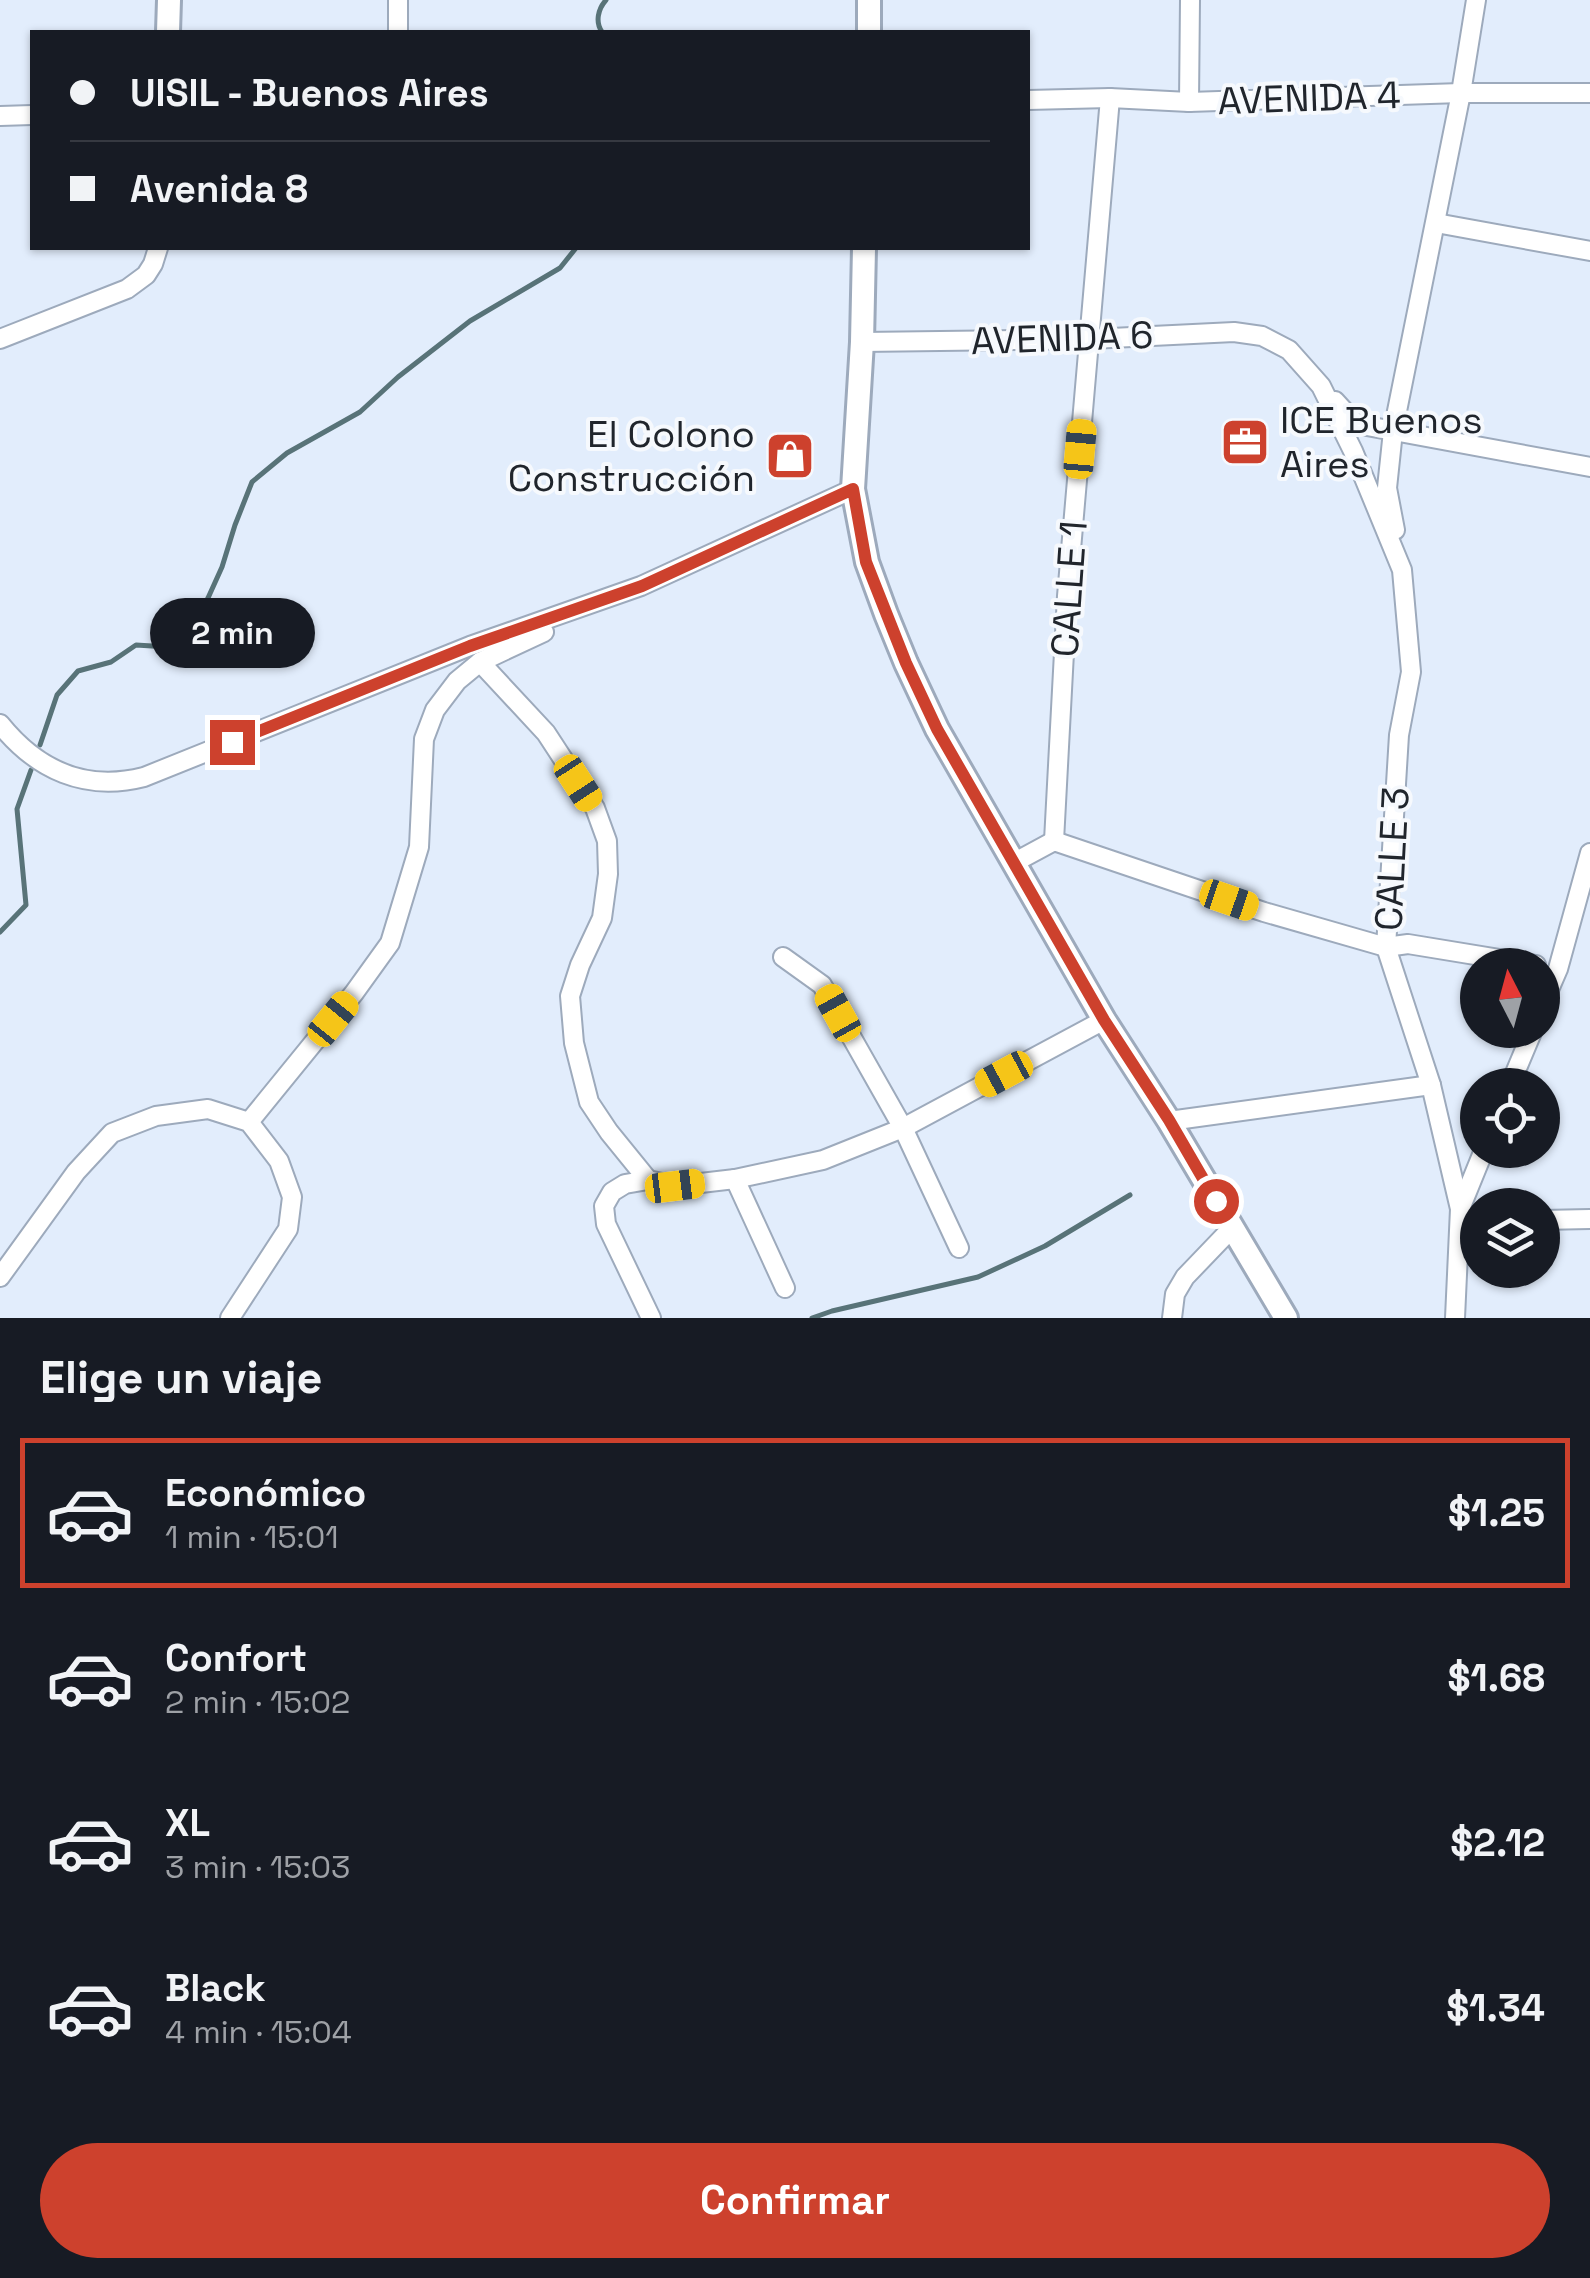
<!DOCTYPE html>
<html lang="es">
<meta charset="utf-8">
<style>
:root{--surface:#171b24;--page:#242831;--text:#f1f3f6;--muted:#9ea1a6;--line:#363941;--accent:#cd412d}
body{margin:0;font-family:"Space Grotesk",sans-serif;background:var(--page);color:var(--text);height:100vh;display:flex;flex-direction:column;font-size:38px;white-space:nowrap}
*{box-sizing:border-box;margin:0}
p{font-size:32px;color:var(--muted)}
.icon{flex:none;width:55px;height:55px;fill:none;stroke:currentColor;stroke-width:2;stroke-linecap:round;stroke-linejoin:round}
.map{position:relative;height:1318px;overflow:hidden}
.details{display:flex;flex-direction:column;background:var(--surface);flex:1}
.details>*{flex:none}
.guide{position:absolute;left:30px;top:30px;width:1000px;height:220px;border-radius:0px;box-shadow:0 2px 8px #0004;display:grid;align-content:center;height:220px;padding:0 40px;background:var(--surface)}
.needle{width:65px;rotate:354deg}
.buttons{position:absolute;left:1460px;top:948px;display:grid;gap:20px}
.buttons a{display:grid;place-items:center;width:100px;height:100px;border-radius:50%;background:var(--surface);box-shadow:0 2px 8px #0004;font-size:50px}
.end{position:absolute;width:45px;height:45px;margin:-22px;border:12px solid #cd412d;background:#fff;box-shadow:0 0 0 5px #fff}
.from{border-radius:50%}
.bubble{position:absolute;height:70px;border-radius:35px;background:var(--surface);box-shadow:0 2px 8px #0004;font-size:32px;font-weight:800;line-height:70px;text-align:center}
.car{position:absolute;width:30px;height:60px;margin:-30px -15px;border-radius:12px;box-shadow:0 0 8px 2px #0007;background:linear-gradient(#f5c518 24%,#345 0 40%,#f5c518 0 76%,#345 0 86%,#f5c518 0)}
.guide b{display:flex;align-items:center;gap:35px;height:95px;font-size:38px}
.guide b+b{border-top:2px solid var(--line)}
.guide i{width:25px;height:25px;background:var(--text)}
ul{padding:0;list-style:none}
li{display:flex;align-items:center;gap:30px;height:150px;margin:0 20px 15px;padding:0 20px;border:5px solid transparent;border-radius:0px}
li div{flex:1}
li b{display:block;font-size:38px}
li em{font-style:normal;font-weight:800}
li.selected{border-color:var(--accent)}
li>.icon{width:90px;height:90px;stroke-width:1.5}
h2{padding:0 40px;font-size:45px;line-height:120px}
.cta{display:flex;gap:20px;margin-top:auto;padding:20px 40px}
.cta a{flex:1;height:115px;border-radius:60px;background:var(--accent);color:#fff;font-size:40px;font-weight:800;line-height:115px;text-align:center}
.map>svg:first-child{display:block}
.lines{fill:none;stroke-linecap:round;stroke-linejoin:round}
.stream{stroke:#587378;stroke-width:5}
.street-casing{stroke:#9daabc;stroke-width:22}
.secondary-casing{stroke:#9daabc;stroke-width:28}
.street{stroke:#fff;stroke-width:18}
.secondary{stroke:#fff;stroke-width:22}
.route{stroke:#cd412d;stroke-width:12}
.labels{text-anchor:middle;stroke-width:8;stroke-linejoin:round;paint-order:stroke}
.street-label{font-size:38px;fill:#20252c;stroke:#f6f9fd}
.poi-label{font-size:38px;fill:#20252c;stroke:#f6f9fd;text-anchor:start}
</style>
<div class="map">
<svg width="1590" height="1318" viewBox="0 0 1590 1318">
<rect width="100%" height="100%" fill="#e2edfc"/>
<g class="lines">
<g class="stream">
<path d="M 602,32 C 595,22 598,9 606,0"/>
<polyline points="40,745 57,695 78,671 111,662 136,645 168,647 190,630 208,598 222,567 235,525 252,482 287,453 360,412 398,377 470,321 560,268 576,248"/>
<polyline points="0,932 26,905 17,809 31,770"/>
<polyline points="812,1318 832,1311 978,1277 1045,1246 1130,1195"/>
</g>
<g class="street-casing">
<g id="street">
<polyline points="398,32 398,0"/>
<polyline points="1028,100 1110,98 1189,102 1461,93 1590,93"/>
<polyline points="1189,102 1190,0"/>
<polyline points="0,116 32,115"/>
<polyline points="1436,223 1590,251"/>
<polyline points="0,339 127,289 146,275 153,264 158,248"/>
<polyline points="862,342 1091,339 1234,332 1262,336 1289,350 1321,386 1353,451 1402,570 1411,672 1399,735 1386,947 1431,1085 1460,1209 1455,1318"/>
<polyline points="1335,401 1356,424 1590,467"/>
<polyline points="1395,530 1387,488 1393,431 1461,93 1476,0"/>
<polyline points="480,662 546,733 595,808 607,841 608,874 602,918 580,965 570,996 574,1043 589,1102 609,1132 648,1180"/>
<path d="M 0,724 C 37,770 85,792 144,777 L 470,646 L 641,586 L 853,489"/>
<polyline points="1054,841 1067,596 1110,98"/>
<polyline points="1015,862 1054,841 1264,912 1386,947 1408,944 1536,965"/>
<polyline points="783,957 822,985 903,1128 959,1248"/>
<polyline points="1542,1006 1558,969 1590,853"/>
<polyline points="1510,1085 1533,1030"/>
<polyline points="1169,1121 1431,1085"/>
<polyline points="249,1122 354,993 390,943 419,847 424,739 435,710 457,681 480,662 544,632"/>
<polyline points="735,1179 785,1288"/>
<polyline points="1460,1209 1484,1150"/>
<polyline points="1542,1220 1590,1219"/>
<polyline points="0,1277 76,1172 112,1133 156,1116 208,1109 249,1122 279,1161 292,1197 288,1229 230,1318"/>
<polyline points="651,1318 606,1224 604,1206 612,1192 625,1184 648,1180 675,1186 735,1179 823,1160 903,1128 1104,1020"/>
<polyline points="1172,1318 1175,1294 1185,1277 1232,1228"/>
</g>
</g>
<g class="secondary-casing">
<g id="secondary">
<polyline points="168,32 169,0"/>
<polyline points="869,32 869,0"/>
<polyline points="864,248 862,342 853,489 867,562 886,614 906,663 937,729 1104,1020 1169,1121 1286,1318"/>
</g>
</g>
<use href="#street" class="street"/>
<use href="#secondary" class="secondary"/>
</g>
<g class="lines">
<polyline class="route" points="232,742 470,646 642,586 853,489 866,562 906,663 937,729 1104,1020 1169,1120 1216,1201"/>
</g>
<defs>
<g id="office-square" transform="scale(2.5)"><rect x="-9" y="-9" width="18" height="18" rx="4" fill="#cd412d" stroke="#f6f9fd"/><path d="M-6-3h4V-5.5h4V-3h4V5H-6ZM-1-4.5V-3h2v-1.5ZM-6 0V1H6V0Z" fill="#fff"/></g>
<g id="shop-square" transform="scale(2.5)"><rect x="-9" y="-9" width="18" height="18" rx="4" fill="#cd412d" stroke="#f6f9fd"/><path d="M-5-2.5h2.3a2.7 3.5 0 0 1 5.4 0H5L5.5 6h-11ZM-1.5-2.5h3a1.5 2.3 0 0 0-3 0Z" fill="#fff"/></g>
</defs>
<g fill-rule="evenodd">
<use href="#office-square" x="1245" y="442"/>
<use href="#shop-square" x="790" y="456"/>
</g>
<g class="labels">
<g class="street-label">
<text transform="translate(1309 98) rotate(-2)" y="13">AVENIDA 4</text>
<text transform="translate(1062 338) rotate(-2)" y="13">AVENIDA 6</text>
<text transform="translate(1069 589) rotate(-86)" y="13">CALLE 1</text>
<text transform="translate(1392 859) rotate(-87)" y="13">CALLE 3</text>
</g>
<g class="poi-label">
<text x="1280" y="433">ICE Buenos<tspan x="1280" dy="44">Aires</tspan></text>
<text x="755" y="447" text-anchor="end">El Colono<tspan x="755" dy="44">Construcción</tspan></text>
</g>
</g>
</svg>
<div class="buttons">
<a><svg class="needle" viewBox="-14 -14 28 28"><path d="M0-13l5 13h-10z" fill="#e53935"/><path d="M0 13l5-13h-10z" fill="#9ea1a6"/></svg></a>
<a><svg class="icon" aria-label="locate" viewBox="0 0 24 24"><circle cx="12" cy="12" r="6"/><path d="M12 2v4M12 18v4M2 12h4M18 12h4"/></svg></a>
<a><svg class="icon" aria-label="layers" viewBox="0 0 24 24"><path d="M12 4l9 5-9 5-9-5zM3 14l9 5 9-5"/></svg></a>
</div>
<i class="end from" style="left:1216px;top:1201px"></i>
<i class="end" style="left:232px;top:742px"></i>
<div class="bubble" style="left:150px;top:598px;width:165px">2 min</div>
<i class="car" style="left:1080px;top:449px;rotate:5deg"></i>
<i class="car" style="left:578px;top:783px;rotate:147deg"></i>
<i class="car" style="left:1229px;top:900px;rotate:109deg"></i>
<i class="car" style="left:838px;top:1013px;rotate:331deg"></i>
<i class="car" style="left:333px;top:1019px;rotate:39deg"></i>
<i class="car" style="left:1004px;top:1074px;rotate:242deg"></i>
<i class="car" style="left:675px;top:1186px;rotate:83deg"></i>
<div class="guide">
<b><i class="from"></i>UISIL - Buenos Aires</b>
<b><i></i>Avenida 8</b>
</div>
</div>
<section class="details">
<h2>Elige un viaje</h2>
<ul>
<li class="selected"><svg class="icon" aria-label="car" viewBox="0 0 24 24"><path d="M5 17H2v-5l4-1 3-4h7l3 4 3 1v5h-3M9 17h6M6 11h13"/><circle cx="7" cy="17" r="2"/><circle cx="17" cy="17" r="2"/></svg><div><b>Económico</b><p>1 min · 15:01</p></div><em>$1.25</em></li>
<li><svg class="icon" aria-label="car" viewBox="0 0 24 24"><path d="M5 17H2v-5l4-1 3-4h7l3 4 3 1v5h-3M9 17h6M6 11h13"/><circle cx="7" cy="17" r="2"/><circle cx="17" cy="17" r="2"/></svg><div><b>Confort</b><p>2 min · 15:02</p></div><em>$1.68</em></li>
<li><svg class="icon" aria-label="car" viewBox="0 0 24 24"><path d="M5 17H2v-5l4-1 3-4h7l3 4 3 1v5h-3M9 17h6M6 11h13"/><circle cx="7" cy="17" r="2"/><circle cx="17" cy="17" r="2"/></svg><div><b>XL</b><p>3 min · 15:03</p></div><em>$2.12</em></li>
<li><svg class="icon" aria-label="car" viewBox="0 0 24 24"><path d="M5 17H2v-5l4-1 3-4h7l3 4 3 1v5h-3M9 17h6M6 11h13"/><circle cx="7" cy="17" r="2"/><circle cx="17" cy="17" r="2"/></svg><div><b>Black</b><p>4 min · 15:04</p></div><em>$1.34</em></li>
</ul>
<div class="cta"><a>Confirmar</a></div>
</section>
